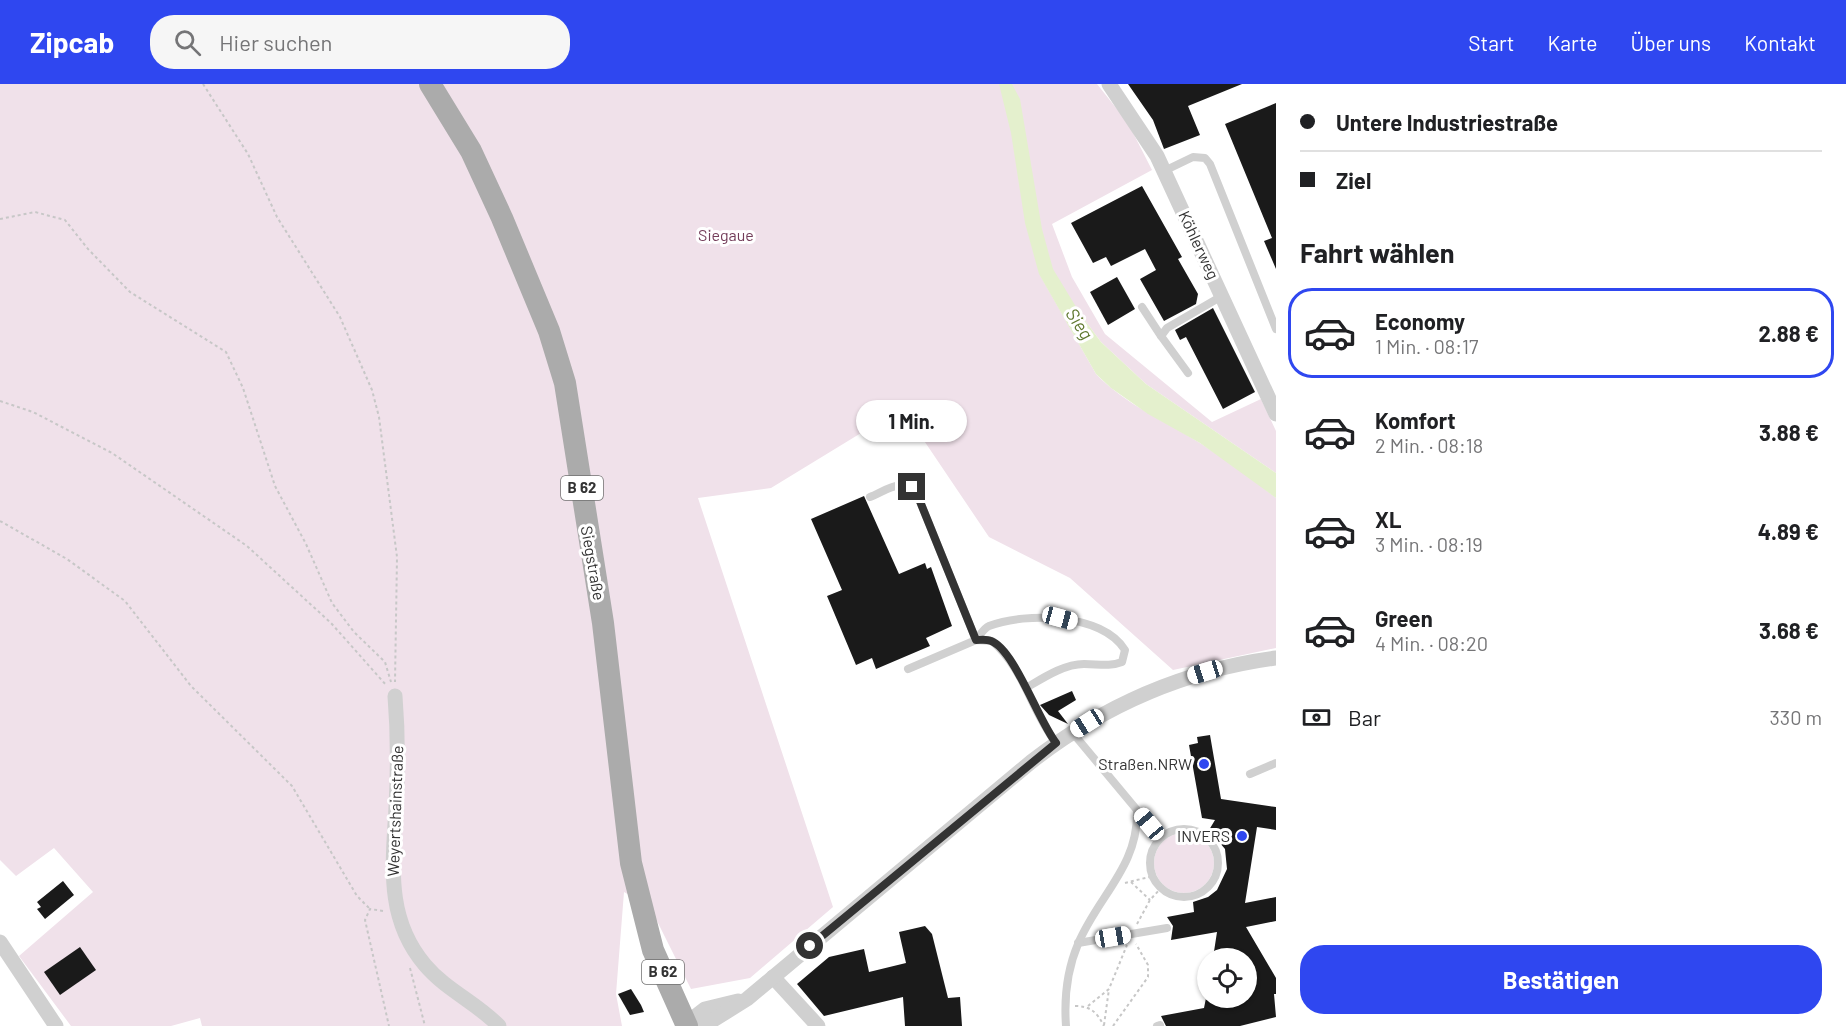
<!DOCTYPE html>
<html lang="de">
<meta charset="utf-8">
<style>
:root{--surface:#fff;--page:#f6f6f6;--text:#202124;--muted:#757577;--line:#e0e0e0;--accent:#2f47f0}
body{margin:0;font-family:Barlow,sans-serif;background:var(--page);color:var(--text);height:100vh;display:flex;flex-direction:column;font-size:22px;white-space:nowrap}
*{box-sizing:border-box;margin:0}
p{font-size:20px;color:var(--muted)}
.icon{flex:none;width:33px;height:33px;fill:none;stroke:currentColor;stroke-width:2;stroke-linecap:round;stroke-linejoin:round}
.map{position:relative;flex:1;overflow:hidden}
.side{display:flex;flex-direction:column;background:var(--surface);width:570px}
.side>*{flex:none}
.guide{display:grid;align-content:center;height:132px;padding:0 24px;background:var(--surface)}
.fabs{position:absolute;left:1197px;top:864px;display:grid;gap:12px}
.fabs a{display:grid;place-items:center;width:60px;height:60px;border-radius:50%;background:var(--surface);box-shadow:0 2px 4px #0004;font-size:30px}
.end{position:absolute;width:27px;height:27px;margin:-14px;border:8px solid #333;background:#fff;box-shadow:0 0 0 3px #fff}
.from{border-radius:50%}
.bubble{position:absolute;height:42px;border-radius:21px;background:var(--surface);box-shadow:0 2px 4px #0004;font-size:20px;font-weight:700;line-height:42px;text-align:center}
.car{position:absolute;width:18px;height:36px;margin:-18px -9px;border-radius:8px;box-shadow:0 0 4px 2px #0007;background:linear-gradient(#fff 24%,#345 0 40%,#fff 0 76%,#345 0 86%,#fff 0)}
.guide b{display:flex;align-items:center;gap:21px;height:57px;font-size:22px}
.guide b+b{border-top:2px solid var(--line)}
.guide i{width:15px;height:15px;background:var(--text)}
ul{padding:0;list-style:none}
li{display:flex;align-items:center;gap:18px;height:90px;margin:0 12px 9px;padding:0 12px;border:3px solid transparent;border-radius:24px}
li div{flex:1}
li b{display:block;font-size:22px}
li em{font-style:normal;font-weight:700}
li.on{border-color:var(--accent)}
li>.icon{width:54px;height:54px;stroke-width:1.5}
h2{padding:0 24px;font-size:27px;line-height:72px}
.pay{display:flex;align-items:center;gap:15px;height:66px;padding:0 24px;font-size:22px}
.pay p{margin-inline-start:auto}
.action{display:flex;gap:12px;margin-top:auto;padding:12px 24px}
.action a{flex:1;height:69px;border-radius:24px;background:var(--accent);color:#fff;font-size:24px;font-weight:700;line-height:69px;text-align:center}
header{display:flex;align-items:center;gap:36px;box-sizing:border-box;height:84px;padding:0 30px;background:var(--accent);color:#fff}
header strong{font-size:28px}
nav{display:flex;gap:33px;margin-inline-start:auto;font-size:21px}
.search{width:420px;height:54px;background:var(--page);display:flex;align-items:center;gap:15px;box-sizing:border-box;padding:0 21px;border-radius:24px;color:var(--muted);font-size:22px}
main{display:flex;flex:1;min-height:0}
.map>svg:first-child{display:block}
.green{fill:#f0e1ea}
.water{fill:#e4f0cd}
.building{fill:#1a1a1a}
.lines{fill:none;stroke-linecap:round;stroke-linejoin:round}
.path{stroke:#c7c7c7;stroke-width:2;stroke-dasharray:3 3;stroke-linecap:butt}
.lane{stroke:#d0d0d0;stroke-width:8}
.street{stroke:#d0d0d0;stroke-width:15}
.primary{stroke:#ababab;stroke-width:22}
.route{stroke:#333;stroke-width:8}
.poi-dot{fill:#2f47f0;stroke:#fff;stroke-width:2}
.labels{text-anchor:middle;stroke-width:6;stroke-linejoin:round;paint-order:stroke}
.shield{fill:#fff;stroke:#707070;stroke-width:1.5}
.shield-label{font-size:15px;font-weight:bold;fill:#333}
.park-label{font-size:16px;fill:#733c59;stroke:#fff}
.street-label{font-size:16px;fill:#333;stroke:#fff}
.poi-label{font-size:16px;fill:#333;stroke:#fff;text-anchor:end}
.water-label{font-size:18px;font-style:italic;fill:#607930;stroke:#fff}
</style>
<header>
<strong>Zipcab</strong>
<div class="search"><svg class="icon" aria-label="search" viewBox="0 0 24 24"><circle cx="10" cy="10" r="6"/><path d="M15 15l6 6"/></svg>Hier suchen</div>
<nav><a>Start</a><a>Karte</a><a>Über uns</a><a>Kontakt</a></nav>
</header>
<main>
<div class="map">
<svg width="1276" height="942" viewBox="0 0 1276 942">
<rect width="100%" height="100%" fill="#fff"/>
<g class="green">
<path d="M 0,0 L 1097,0 L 1128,39 L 1152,86 L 1052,140 L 1072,193 L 1105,250 L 1212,338 L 1261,315 L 1276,347 L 1276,389 L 1146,300 L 1101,258 L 1081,231 L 1040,191 L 1096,290 C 1126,321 1165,337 1200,359 C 1226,376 1252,394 1276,414 L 1276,564 L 1173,586 L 1070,494 L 989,453 L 902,324 L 771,404 L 698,414 L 833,823 L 750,894 L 691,905 L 650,823 L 624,808 L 616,910 L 622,942 L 202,942 L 200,934 L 171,942 L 71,942 L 19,872 L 93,808 L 54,764 L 16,792 L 0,776 Z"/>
<circle cx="1184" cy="779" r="30"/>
</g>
<polygon class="water" points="999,0 1012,0 1020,15 1042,145 1053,185 1081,231 1101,258 1146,300 1276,389 1276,414 1200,359 1148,330 1111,304 1096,290 1039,190 1025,139 1011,49"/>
<g class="building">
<polygon points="1128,0 1242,0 1188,22 1200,51 1164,65 1153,36"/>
<polygon points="1276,19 1276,185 1264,157 1272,154 1225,40"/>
<polygon points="1142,102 1182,173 1178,175 1198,210 1196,220 1164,237 1140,195 1156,186 1145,165 1111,182 1106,173 1093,179 1071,139"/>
<polygon points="1117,193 1135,225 1108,241 1090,208"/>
<polygon points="1213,224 1255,308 1223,325 1186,253 1180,256 1175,246"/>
<polygon points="864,412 899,490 925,479 927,485 931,483 952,542 926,554 930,562 876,585 872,574 856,581 827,512 842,506 811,435"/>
<polygon points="1072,607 1076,616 1058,627 1068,640 1049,631 1040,621"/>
<polygon points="1210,651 1221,715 1276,723 1276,746 1257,743 1245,819 1276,813 1276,837 1246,843 1276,894 1276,910 1274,910 1276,933 1240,942 1166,942 1161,932 1204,924 1206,914 1246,914 1246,874 1213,874 1217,848 1171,856 1173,842 1167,833 1194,828 1193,818 1208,813 1217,806 1227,785 1225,765 1209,746 1215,736 1202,734 1189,661 1198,659 1197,653"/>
<polygon points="63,797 74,811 45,835 37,825 41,823 37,818"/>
<polygon points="925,842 932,850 948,914 960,913 962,942 905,942 903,913 824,932 797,900 829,873 864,865 869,888 906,879 899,848"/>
<polygon points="80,863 96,886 60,911 44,888"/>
<polygon points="631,905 641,921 644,928 630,931 618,910"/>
</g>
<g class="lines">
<g class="path">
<polyline points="203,0 248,70 277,133 340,233 372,306 379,333 397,473 395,598"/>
<polyline points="0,135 35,128 65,136 88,165 130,208 226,268 243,304 275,402 306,460 332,519 354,548 385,578 391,598"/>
<polyline points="0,317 33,328 112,369 247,462 331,539 387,602"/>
<polyline points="0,437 67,475 125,517 191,602 292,702 357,812 370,825"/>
<polyline points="1131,798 1150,816"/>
<polyline points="1125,799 1153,792"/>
<polyline points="383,827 370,825 365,836 389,942"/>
<polyline points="1137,840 1150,816 1161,804"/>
<polyline points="410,884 425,942"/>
<path d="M 1075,922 C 1090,922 1097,928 1104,942"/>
<polyline points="1088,922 1109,905 1127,861"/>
<polyline points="1104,941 1109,905"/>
<polyline points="1113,942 1148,893 1148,881 1136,860"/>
</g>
<g class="lane">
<polyline points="1164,87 1193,73 1205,74 1210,80 1276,245"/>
<polyline points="1142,223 1161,252"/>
<polyline points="1188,289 1161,252 1167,244 1222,212"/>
<path d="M 870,413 C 887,406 904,392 917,410 L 976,556 C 980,551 984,544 989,542 C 1026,528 1102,529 1125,566 L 1122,578 C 1109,583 1098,580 1084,580 C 1064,580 1043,594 1026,604"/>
<path d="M 908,585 L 976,556 L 992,557 C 1025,586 1030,625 1056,659"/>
<polyline points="1250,690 1276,679"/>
<polyline points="1137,726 1160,754"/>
<circle cx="1184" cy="779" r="34"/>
<polyline points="1078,859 1167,844"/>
<path d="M 1066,942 C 1064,914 1067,886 1078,860 C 1098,812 1139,782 1137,726 L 1072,648"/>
<polyline points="1157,942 1160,941"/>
</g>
<g class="street">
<polyline points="1109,0 1157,72 1276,330"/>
<path d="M 395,612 C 398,649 398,686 396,723 C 393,780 385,834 425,881 C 446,906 477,919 499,942"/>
<polyline points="0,858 56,942"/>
<polyline points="773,893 818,942"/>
<polyline points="687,939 705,925 738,917"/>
<path d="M 686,940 L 710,938 L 747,915 L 1031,678 C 1103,622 1185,586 1276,574"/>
</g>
<polyline class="primary" points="430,0 471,67 502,134 549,247 565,299 603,539 631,779 653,866 687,942"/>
</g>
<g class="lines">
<path class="route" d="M 810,862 L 1056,659 C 1038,636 1014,565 991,557 C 987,555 981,556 976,556 L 917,410 L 912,403"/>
</g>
<g class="poi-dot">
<circle cx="1204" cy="680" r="6"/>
<circle cx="1242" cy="752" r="6"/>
</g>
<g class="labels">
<g class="shield">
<rect x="561" y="392" width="42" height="24" rx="4.5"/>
<rect x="642" y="876" width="42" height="24" rx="4.5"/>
</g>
<g class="shield-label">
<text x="582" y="409">B 62</text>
<text x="663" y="893">B 62</text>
</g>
<g class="park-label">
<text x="726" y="157">Siegaue</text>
</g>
<g class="street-label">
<text transform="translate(1199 161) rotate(65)" y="6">Köhlerweg</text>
<text transform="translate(593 479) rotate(80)" y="6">Siegstraße</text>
<text transform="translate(395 727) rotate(-88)" y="6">Weyertshainstraße</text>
</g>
<g class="poi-label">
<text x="1192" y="686">Straßen.NRW</text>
<text x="1230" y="758">INVERS</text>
</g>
<g class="water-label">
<text transform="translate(1079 240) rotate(56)" y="6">Sieg</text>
</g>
</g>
</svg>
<div class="fabs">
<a><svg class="icon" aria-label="locate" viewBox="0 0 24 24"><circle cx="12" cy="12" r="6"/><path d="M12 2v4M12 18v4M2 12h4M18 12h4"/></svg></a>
</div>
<i class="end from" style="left:810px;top:862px"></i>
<i class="end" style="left:912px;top:403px"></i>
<div class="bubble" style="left:856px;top:316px;width:111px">1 Min.</div>
<i class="car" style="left:1060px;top:534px;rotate:105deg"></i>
<i class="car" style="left:1205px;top:588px;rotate:253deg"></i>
<i class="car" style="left:1087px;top:639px;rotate:238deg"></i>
<i class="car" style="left:1149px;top:740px;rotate:320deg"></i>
<i class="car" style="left:1113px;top:853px;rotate:80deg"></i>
</div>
<section class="side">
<div class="guide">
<b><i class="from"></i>Untere Industriestraße</b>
<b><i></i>Ziel</b>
</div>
<h2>Fahrt wählen</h2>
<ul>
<li class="on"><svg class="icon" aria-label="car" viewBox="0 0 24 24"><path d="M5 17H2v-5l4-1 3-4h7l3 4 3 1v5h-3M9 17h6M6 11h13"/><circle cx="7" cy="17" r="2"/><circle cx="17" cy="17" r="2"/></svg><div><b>Economy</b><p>1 Min. · 08:17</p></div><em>2.88 €</em></li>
<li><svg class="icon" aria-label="car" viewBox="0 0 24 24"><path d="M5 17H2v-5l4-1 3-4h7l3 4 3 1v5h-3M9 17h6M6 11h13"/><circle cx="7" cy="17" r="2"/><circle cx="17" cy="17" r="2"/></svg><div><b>Komfort</b><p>2 Min. · 08:18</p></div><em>3.88 €</em></li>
<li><svg class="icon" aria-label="car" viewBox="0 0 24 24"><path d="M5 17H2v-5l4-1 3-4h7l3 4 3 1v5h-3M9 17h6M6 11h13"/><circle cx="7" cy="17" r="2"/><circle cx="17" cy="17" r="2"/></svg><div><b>XL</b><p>3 Min. · 08:19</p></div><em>4.89 €</em></li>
<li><svg class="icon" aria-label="car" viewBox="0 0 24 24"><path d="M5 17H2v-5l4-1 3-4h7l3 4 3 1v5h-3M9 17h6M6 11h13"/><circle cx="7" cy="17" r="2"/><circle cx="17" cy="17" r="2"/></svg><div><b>Green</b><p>4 Min. · 08:20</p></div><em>3.68 €</em></li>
</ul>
<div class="pay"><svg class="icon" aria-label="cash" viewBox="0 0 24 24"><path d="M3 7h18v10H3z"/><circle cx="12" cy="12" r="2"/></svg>Bar<p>330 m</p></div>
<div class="action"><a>Bestätigen</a></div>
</section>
</main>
